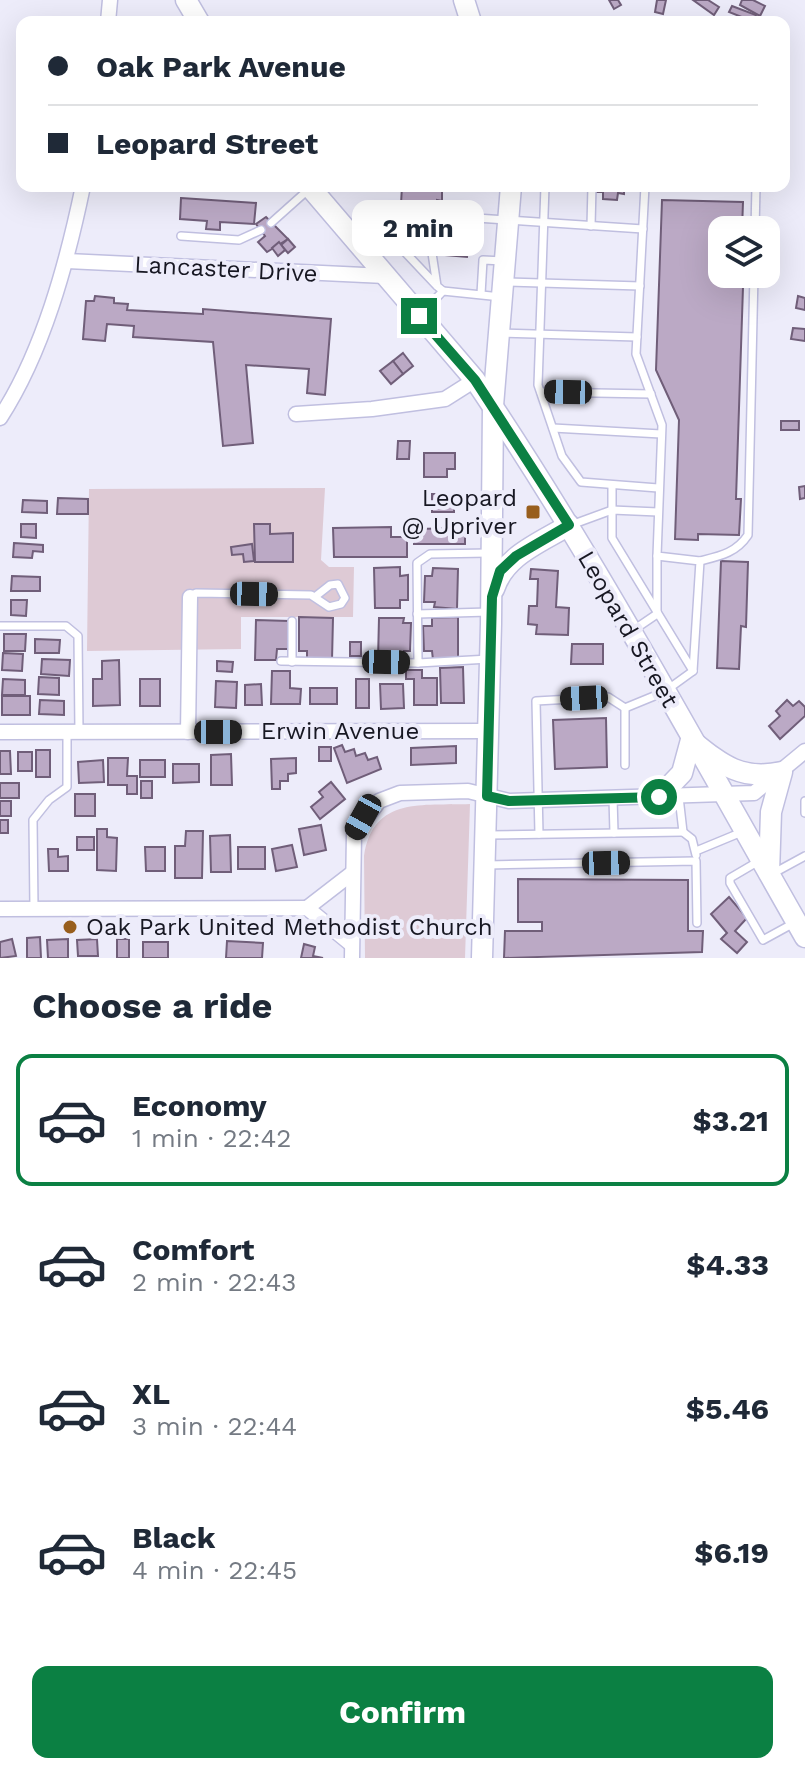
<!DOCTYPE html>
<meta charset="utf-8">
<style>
:root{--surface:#fff;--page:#f6f6f7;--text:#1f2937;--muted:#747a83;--line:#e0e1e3;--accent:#0b8043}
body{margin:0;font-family:"Work Sans",sans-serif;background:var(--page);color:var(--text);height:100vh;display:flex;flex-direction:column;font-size:30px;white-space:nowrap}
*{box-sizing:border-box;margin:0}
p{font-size:26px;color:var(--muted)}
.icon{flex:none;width:44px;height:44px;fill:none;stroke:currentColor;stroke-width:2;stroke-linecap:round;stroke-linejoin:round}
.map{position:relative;height:958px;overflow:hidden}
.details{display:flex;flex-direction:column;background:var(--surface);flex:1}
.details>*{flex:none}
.guide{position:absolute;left:16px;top:16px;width:774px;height:176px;border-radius:16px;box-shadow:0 8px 32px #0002;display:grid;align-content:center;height:176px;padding:0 32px;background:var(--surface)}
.buttons{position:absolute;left:708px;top:216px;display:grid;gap:16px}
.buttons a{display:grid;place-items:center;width:72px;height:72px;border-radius:16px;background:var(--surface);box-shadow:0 8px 32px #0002;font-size:40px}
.end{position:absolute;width:36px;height:36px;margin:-18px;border:10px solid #0b8043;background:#fff;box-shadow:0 0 0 4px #fff}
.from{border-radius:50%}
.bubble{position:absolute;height:56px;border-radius:16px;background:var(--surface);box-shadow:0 8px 32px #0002;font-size:26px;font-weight:700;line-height:56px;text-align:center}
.car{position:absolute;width:24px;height:48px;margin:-24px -12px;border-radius:10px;box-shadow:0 0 6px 2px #0007;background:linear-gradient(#222 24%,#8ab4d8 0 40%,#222 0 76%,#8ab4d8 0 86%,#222 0)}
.guide b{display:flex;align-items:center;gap:28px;height:76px;font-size:30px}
.guide b+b{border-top:2px solid var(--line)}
.guide i{width:20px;height:20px;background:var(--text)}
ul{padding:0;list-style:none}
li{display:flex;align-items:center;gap:24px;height:132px;margin:0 16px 12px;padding:0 16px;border:4px solid transparent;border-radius:16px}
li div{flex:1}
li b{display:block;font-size:30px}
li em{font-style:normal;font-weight:700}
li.selected{border-color:var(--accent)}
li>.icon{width:72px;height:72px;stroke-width:1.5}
h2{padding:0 32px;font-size:36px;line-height:96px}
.action{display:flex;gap:16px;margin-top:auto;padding:16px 32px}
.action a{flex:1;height:92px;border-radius:16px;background:var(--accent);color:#fff;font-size:32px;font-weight:700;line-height:92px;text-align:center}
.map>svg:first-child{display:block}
.green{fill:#decad5}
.building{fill:#bba9c5;stroke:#705e79;stroke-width:2}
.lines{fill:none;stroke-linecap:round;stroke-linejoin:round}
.lane-casing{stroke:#c0bfe0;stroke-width:10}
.street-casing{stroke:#c0bfe0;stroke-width:17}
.secondary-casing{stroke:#c0bfe0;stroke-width:23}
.lane{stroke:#fff;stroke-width:7}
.street{stroke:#fff;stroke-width:14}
.secondary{stroke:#fff;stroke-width:20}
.route{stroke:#0b8043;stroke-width:10}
.poi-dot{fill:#985e1d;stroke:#edecfa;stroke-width:3}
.labels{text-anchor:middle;stroke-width:8;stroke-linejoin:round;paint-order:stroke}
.street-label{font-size:24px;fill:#171722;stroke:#edecfa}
.poi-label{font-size:24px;fill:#171722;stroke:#edecfa;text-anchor:end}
</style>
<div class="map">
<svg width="805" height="958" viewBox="0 0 805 958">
<rect width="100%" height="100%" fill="#edecfa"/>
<g class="green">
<polygon points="325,488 321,560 329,567 354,567 353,617 241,617 241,649 87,651 89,489"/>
<path d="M 470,804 L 465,958 L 365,958 L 364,856 C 373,796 423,806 470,804 Z"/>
</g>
<g class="building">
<polygon points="609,0 618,0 621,5 614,9"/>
<polygon points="657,0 666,0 663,14 655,12"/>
<polygon points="693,0 708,0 719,7 714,15"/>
<polygon points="742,0 753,0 765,6 760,16 740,5"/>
<polygon points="732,6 756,15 754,22 729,12"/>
<polygon points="402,186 439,188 442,190 442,201 437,200 437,207 401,204"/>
<polygon points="597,186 624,186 624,194 618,193 617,200 603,199 603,192 597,192"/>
<polygon points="181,198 256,203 254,224 220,222 220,230 206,229 207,221 180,219"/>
<polygon points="662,200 743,202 742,230 722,230 722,274 727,274 726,286 743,287 736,499 741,499 739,535 698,534 698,540 675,539 679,420 656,370"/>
<polygon points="266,217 288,239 267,252 258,242 265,236 256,224"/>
<polygon points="435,237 469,240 467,257 434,254"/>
<polygon points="288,239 295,247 288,253 281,245"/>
<polygon points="279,242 285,250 278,256 272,248"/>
<polygon points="95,296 114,298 114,303 128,304 127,310 203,314 203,309 331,319 325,395 307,393 309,369 246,365 253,443 223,446 213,342 133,337 134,326 107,324 105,341 83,339 86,301 94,301"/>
<polygon points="798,296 805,298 805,310 796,308"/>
<polygon points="793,328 805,329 805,341 791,339"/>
<polygon points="403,353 413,366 403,374 393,361"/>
<polygon points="393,361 403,374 391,384 380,371"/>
<rect x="781" y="421" width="18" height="9"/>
<polygon points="398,441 410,441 409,459 397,459"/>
<polygon points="424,453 455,453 455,469 447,469 447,477 424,477"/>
<polygon points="805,486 805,498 800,499 799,487"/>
<rect x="432" y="494" width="22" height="18"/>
<polygon points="58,498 88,499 88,514 57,514"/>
<polygon points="23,500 47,501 47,513 22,512"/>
<polygon points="21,524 36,524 36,538 21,537"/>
<polygon points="254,524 270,524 270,534 293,533 293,562 255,562"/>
<polygon points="391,527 391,537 407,537 407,557 334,557 333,528"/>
<polygon points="465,528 465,544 414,544 414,529"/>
<polygon points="14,543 43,545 43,552 33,551 32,558 13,557"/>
<polygon points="252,544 254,561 244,562 243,554 232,555 231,547"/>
<polygon points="721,561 748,562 746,627 741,626 739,669 717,668"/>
<polygon points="400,567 400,576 408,575 408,600 400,600 400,608 375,608 374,568"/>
<polygon points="433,568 458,569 457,609 434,607 435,602 424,602 425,576 432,576"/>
<polygon points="531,569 558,571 556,607 569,608 568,635 536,634 537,625 528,624 529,606 537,606 538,579 530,579"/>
<polygon points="12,576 40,577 40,591 11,591"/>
<polygon points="11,600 27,600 26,616 11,615"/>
<polygon points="299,617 333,618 332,660 307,660 307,651 299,651"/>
<polygon points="458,617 458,659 433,660 432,651 424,651 423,626 432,626 432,618"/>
<polygon points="379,618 404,618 403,623 411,623 410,651 404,651 404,660 378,660"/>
<polygon points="256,620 289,621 288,649 277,649 276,660 255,660"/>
<polygon points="4,634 26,634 25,651 4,651"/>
<polygon points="35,639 60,640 59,653 35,653"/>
<rect x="350" y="642" width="11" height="14"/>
<polygon points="572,644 603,644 603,664 571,664"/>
<polygon points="3,653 23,654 22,671 2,670"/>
<polygon points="42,659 70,660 69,676 41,674"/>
<polygon points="119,660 120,705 93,706 93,679 102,679 102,661"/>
<polygon points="217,661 233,662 232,672 217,671"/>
<polygon points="463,667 464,703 441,703 440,668"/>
<polygon points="406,670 422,670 422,678 437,678 437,705 414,705 414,679 406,679"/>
<polygon points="272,671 290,671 290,688 301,689 300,704 271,704"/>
<polygon points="39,677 59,678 59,695 38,694"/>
<polygon points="3,679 25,680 25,695 2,695"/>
<rect x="140" y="679" width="20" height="27"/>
<rect x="356" y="679" width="13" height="29"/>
<polygon points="216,681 237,682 236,708 215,707"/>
<polygon points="261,684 262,705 245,705 245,685"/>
<polygon points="380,684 403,684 404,708 381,709"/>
<rect x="310" y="688" width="27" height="16"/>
<rect x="2" y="696" width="28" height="19"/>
<polygon points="40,700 64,701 64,715 39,714"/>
<polygon points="787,700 793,706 799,701 805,707 805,716 780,739 769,726 780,716 776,711"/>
<polygon points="606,718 607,767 555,769 553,720"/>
<polygon points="342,745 345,752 354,749 356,756 365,753 368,760 377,757 381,769 347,783 334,748"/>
<polygon points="456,746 456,763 411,765 411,748"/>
<rect x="319" y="747" width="12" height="14"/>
<rect x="36" y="750" width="14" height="27"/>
<polygon points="0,751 10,751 11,774 0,774"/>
<rect x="18" y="752" width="14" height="19"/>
<polygon points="231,754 232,785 211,785 211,755"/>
<polygon points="108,758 128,758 127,776 137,776 137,794 127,794 127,785 108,785"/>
<polygon points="296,758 296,773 288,774 288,781 280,781 280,789 272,789 271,759"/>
<polygon points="103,760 104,782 79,783 78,762"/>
<rect x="140" y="760" width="25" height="17"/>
<polygon points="173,764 199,764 199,782 173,783"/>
<rect x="141" y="781" width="11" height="17"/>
<polygon points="331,782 345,799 320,819 311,807 323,797 319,792"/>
<rect x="0" y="783" width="19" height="15"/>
<rect x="75" y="794" width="20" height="22"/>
<rect x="0" y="801" width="11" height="15"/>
<rect x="0" y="820" width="8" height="13"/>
<polygon points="321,825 326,850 304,855 299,829"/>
<polygon points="97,829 107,829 107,837 117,838 116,871 97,870"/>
<polygon points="186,831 203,831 202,878 175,878 175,846 185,846"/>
<polygon points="230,835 231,872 211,872 210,836"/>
<rect x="77" y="837" width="17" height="13"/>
<polygon points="292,845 297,867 276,871 272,849"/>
<polygon points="145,847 165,847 165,871 146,871"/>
<rect x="238" y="847" width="27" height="22"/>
<polygon points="48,849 58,849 58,857 68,856 68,871 49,871"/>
<polygon points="518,879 688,880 688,931 703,931 702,952 504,958 505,931 542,931 542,922 518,922"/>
<polygon points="729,897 747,918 735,931 747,942 737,953 721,939 727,933 711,914"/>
<polygon points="40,937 41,958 27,958 27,938"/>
<polygon points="12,939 16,956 0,958 0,942"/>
<polygon points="68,939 68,958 48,958 47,940"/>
<polygon points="97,939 98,956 78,956 77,940"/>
<rect x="117" y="939" width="12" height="19"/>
<polygon points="227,941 263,943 262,958 226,958"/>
<rect x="143" y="942" width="25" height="16"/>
<polygon points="304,944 315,947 313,956 323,958 301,958"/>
</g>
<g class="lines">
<g class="lane-casing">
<g id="lane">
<polyline points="545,186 538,385 562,456 581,482 658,488"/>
<polyline points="271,223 309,189"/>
<polyline points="591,226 592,186"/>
<polyline points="348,229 372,211 643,229"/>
<polyline points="755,230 756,186"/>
<polyline points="181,236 239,240 261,230"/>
<polyline points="506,282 640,286"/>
<polyline points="437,286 430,240 412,237 402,249 437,286 443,291"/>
<polyline points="481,294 483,260 504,261"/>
<polyline points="422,313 443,291 501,297"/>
<polyline points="502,333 637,337"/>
<polyline points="541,392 651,394"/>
<polyline points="553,428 661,434"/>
<polyline points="612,485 612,538 693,671"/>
<polyline points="571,525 612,510 658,512"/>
<path d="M 700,561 C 720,556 736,553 748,535 L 754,274"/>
<polyline points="190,597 196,593 311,595 329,607 341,604 345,598 338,584 330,585 316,596"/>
<polyline points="417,614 489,612"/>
<polyline points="292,621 292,662"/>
<polyline points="0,626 66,626 78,636 79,732"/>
<polyline points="632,631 657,614 657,556"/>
<polyline points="489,659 418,663 417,563 430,554 489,553"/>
<polyline points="281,661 418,663"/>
<polyline points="625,708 625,765"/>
<polyline points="613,798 614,833"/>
<polyline points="805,801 805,813"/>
<polyline points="683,832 692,839 696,855"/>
<polyline points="539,834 536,701 608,697 625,708 664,692 693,671 700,561 657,556 662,425 636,354 645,186"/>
<polyline points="488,835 683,832 679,797"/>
<polyline points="696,851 742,832"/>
<polyline points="759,861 730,878 730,883 763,940 794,923"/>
<polyline points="487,865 696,861 697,923"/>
<polyline points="772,874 805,856"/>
<polyline points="34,909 33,820 49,800 67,787 67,732"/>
</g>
</g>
<g class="street-casing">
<g id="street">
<polyline points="108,22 110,0"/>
<polyline points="67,261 385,276"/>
<polyline points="296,414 372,409 445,399 475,380"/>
<path d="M 0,418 C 43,352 67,263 83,186"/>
<polyline points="0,732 488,731"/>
<polyline points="188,732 190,597"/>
<polyline points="307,908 351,874"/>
<polyline points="0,909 307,908 351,944"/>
<polyline points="352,958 354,834 379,801 400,793 468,791 509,801 754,793 805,751"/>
</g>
</g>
<g class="secondary-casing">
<g id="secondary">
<polyline points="186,0 199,22"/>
<polyline points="464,0 471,22"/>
<path d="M 309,186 L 475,380 C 596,559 698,750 805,937"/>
<path d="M 494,589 C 505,555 540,543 569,525"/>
<path d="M 659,797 L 682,773 L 691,740 C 722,765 741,781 782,772 L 771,812 L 769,873"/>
<polyline points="482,958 491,624 493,406 511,186"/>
</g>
</g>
<use href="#lane" class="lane"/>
<use href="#street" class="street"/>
<use href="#secondary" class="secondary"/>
</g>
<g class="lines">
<polyline class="route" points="419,316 475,380 569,525 516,556 500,571 492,597 487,796 509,801 659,797"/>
</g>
<g class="poi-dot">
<rect x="525" y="504" width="16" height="16" rx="4"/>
<circle cx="70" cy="927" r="8"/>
</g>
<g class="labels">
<g class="street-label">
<text transform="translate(226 269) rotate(3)" y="8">Lancaster Drive</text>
<text transform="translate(628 629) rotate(60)" y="8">Leopard Street</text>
<text x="340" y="739">Erwin Avenue</text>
</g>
<g class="poi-label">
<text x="517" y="506">Leopard<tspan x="517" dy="28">@ Upriver</tspan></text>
<text x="86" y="935" text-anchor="start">Oak Park United Methodist Church</text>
</g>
</g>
</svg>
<div class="buttons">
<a><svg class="icon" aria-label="layers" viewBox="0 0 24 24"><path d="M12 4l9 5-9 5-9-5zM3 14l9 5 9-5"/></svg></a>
</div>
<i class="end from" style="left:659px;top:797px"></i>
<i class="end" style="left:419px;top:316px"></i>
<div class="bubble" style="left:352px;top:200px;width:132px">2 min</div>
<i class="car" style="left:568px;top:392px;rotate:271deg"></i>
<i class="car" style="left:254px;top:594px;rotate:91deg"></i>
<i class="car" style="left:386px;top:662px;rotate:91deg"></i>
<i class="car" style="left:584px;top:698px;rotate:267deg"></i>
<i class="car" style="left:218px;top:732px;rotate:90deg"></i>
<i class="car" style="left:363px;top:817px;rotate:209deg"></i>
<i class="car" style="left:606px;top:863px;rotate:89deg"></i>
<div class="guide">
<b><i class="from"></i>Oak Park Avenue</b>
<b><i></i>Leopard Street</b>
</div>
</div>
<section class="details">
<h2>Choose a ride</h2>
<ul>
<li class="selected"><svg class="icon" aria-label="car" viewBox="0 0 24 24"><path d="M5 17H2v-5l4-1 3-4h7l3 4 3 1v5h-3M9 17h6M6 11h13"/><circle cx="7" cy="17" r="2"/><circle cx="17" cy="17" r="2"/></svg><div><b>Economy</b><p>1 min · 22:42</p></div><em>$3.21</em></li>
<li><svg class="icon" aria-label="car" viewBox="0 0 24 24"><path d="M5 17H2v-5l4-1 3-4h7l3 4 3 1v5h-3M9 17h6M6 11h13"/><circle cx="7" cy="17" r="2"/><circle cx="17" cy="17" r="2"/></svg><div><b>Comfort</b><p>2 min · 22:43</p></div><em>$4.33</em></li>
<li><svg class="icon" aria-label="car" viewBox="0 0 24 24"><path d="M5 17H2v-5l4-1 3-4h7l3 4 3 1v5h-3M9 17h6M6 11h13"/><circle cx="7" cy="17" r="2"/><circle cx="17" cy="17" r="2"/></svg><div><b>XL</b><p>3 min · 22:44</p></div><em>$5.46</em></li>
<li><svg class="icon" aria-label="car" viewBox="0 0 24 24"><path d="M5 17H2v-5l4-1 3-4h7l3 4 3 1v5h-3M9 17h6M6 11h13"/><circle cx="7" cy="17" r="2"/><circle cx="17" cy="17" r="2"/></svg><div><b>Black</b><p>4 min · 22:45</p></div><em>$6.19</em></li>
</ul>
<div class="action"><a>Confirm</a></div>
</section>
